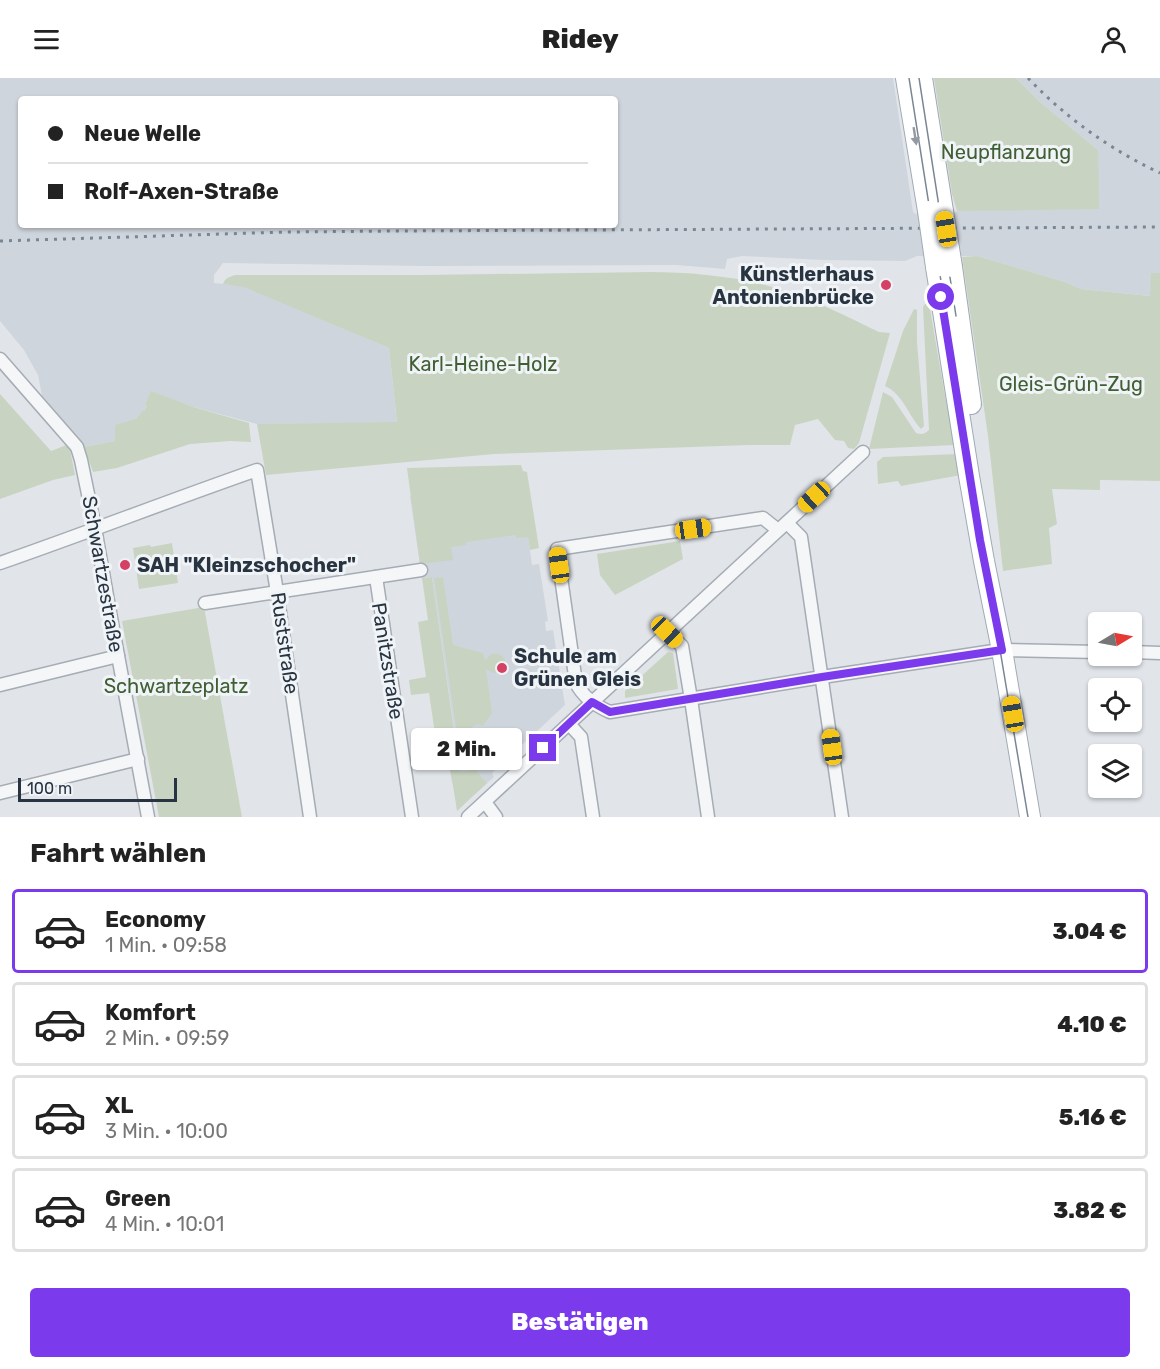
<!DOCTYPE html>
<html lang="de">
<meta charset="utf-8">
<style>
:root{--surface:#fff;--page:#f2f2f2;--text:#222;--muted:#767676;--line:#e0e0e0;--accent:#7c3aed}
body{margin:0;font-family:Rubik,sans-serif;background:var(--page);color:var(--text);height:100vh;display:flex;flex-direction:column;font-size:22px;white-space:nowrap}
*{box-sizing:border-box;margin:0}
p{font-size:20px;color:var(--muted)}
.icon{flex:none;width:33px;height:33px;fill:none;stroke:currentColor;stroke-width:2;stroke-linecap:round;stroke-linejoin:round}
.map{position:relative;height:739px;overflow:hidden}
.side{display:flex;flex-direction:column;background:var(--surface);flex:1}
.side>*{flex:none}
.banner{position:absolute;left:18px;top:18px;width:600px;height:132px;border-radius:6px;box-shadow:0 2px 4px #0004;display:grid;align-content:center;height:132px;padding:0 30px;background:var(--surface)}
.needle{width:39px;rotate:80deg}
.tools{position:absolute;left:1088px;top:534px;display:grid;gap:12px}
.tools a{display:grid;place-items:center;width:54px;height:54px;border-radius:6px;background:var(--surface);box-shadow:0 2px 4px #0004;font-size:30px}
.scale{position:absolute;left:18px;bottom:15px;width:159px;box-sizing:border-box;padding-left:6px;border:3px solid #283442;border-top:0;font-size:16px;line-height:21px;white-space:nowrap;color:#283442;-webkit-text-stroke:4px #f0f4f7;paint-order:stroke}
.end{position:absolute;width:27px;height:27px;margin:-14px;border:8px solid #7c3aed;background:#fff;box-shadow:0 0 0 3px #fff}
.from{border-radius:50%}
.bubble{position:absolute;height:42px;border-radius:6px;background:var(--surface);box-shadow:0 2px 4px #0004;font-size:20px;font-weight:800;line-height:42px;text-align:center}
.car{position:absolute;width:18px;height:36px;margin:-18px -9px;border-radius:8px;box-shadow:0 0 4px 2px #0007;background:linear-gradient(#f5c518 24%,#345 0 40%,#f5c518 0 76%,#345 0 86%,#f5c518 0)}
.banner b{display:flex;align-items:center;gap:21px;height:57px;font-size:22px}
.banner b+b{border-top:2px solid var(--line)}
.banner i{width:15px;height:15px;background:var(--text)}
ul{padding:0;list-style:none}
li{display:flex;align-items:center;gap:18px;height:84px;margin:0 12px 9px;padding:0 18px;border:3px solid var(--line);border-radius:6px}
li div{flex:1}
li b{display:block;font-size:22px}
li em{font-style:normal;font-weight:800}
li.selected{border-color:var(--accent)}
li>.icon{width:54px;height:54px;stroke-width:1.5}
h2{padding:0 30px;font-size:27px;line-height:72px}
.button{display:flex;gap:12px;margin-top:auto;padding:12px 30px}
.button a{flex:1;height:69px;border-radius:6px;background:var(--accent);color:#fff;font-size:24px;font-weight:800;line-height:69px;text-align:center}
header{display:flex;justify-content:space-between;align-items:center;height:78px;padding:0 30px;background:var(--surface);font-size:27px;font-weight:800}
.map>svg:first-child{display:block}
.built{fill:#cfd5dc;fill-rule:evenodd}
.green{fill:#c8d4c1}
.lines{fill:none;stroke-linecap:round;stroke-linejoin:round}
.street-casing{stroke:#a6acb4;stroke-width:15}
.primary-casing{stroke:#9fabb6;stroke-width:22}
.street{stroke:#f4f6f8;stroke-width:12}
.primary{stroke:#fff;stroke-width:20}
.tram{stroke:#798694;stroke-width:1.5}
.rail{stroke:#798694;stroke-width:3;stroke-dasharray:3 6;stroke-linecap:butt}
.primary-bridge-casing{stroke:#9fabb6;stroke-width:22;stroke-linecap:butt}
.primary-bridge{stroke:#fff;stroke-width:20}
.oneway{fill:#949aa0}
.route{stroke:#7c3aed;stroke-width:8}
.poi-dot{fill:#d44165;stroke:#f0f4f7;stroke-width:2}
.labels{text-anchor:middle;stroke-width:6;stroke-linejoin:round;paint-order:stroke}
.park-label{font-size:20px;fill:#415f35;stroke:#f0f4f7}
.poi-label{font-size:20px;font-weight:bold;fill:#283442;stroke:#f0f4f7;text-anchor:start}
.street-label{font-size:20px;fill:#283442;stroke:#f0f4f7}
</style>
<header><svg class="icon" aria-label="menu" viewBox="0 0 24 24"><path d="M4 6h16M4 12h16M4 18h16"/></svg>Ridey<svg class="icon" aria-label="person" viewBox="0 0 24 24"><circle cx="12" cy="8" r="4"/><path d="M4 21q1-7 8-7t8 7"/></svg></header>
<div class="map">
<svg width="1160" height="739" viewBox="0 0 1160 739">
<rect width="100%" height="100%" fill="#e1e5ea"/>
<g class="built">
<path d="M 0,0 L 893,0 L 913,134 L 917,137 L 951,136 L 1098,72 L 1040,24 L 1016,0 L 1160,0 L 1160,195 L 1151,195 L 1151,218 L 1081,211 L 1065,204 L 977,178 L 917,178 L 905,183 L 823,182 L 742,178 L 727,181 L 725,191 L 676,187 L 424,188 L 223,185 L 214,197 L 214,205 L 244,208 L 389,270 L 397,345 L 257,346 L 193,329 L 151,314 L 145,326 L 147,327 L 144,334 L 142,333 L 136,341 L 115,363 L 84,369 L 42,318 L 38,297 L 24,272 L 0,243 ZM 21,21 L 615,21 L 615,147 L 21,147 Z"/>
<polygon points="521,407 532,487 539,486 548,543 545,544 546,553 553,552 565,627 492,695 494,699 475,716 452,705 449,686 459,684 432,499 422,500 410,418 429,419"/>
</g>
<g class="green">
<polygon points="934,0 1016,0 1040,24 1098,72 1099,131 957,133 952,116"/>
<polygon points="977,178 1065,204 1081,211 1150,218 1151,195 1160,195 1160,403 1100,402 1100,412 1052,411 1057,446 1049,450 1052,486 1003,493 988,358 962,179"/>
<path d="M 649,194 C 695,194 742,199 786,213 C 818,224 848,239 879,254 L 890,255 L 859,365 L 854,371 L 848,370 L 844,363 L 835,362 L 818,341 L 795,347 L 790,367 L 749,367 L 494,376 L 266,397 L 257,346 L 397,344 L 389,270 L 244,209 L 223,206 C 225,200 229,199 235,197 L 424,197 Z"/>
<path d="M 929,225 L 945,318 L 955,367 L 869,371 L 883,314 L 892,319 L 916,355 C 922,357 925,356 929,352 L 923,229 L 925,226 Z"/>
<path d="M 914,231 L 917,232 L 917,264 L 924,348 L 921,351 C 908,337 903,316 885,308 L 903,253 Z"/>
<polygon points="151,313 193,329 249,345 251,364 230,363 190,366 117,390 93,394 84,369 115,363 115,347 136,341 142,333 144,333 147,328 145,326"/>
<polygon points="0,316 51,373 69,366 75,397 53,402 0,421"/>
<polygon points="958,376 961,397 901,408 898,403 878,406 877,384 883,379"/>
<polygon points="521,387 523,393 527,394 539,470 530,472 528,459 516,460 516,457 466,464 466,467 451,469 453,482 420,486 407,390"/>
<polygon points="680,463 683,481 615,517 600,497 597,476"/>
<polygon points="172,465 178,505 139,511 133,470 150,467 151,469"/>
<polygon points="432,499 460,694 473,692 479,684 482,683 483,686 476,693 487,705 457,733 450,689 440,690 429,615 411,617 409,602 426,599 418,544 428,542 422,500"/>
<path d="M 443,499 L 453,567 L 483,575 L 485,583 L 491,576 C 514,572 507,606 486,591 L 492,635 L 483,648 L 477,646 L 471,650 L 470,657 L 474,661 L 480,661 L 482,667 L 470,680 L 471,687 L 462,689 L 434,500 Z"/>
<polygon points="204,529 242,739 159,739 122,543"/>
<polygon points="668,574 673,575 678,611 625,620 625,613"/>
</g>
<g class="lines">
<g class="street-casing">
<g id="street">
<polyline points="0,281 77,369 81,382 95,450 111,540 148,739"/>
<polyline points="787,445 801,459 842,739"/>
<path d="M 778,452 L 763,440 L 557,471 L 576,605 C 583,619 596,628 610,634 L 822,599 L 1000,572 L 1098,574"/>
<path d="M 0,485 C 86,455 171,422 257,392 L 277,514 L 310,739"/>
<polyline points="376,499 412,739"/>
<polyline points="205,525 421,492"/>
<polyline points="667,554 682,568 691,621 708,739"/>
<polyline points="1131,574 1160,575"/>
<polyline points="0,607 118,578"/>
<polyline points="569,646 581,659 593,739"/>
<polyline points="0,715 138,681"/>
<polyline points="485,724 496,739"/>
<polyline points="468,739 863,374"/>
</g>
</g>
<g class="primary-casing">
<g id="primary">
<polyline points="906,0 928,133"/>
<polyline points="922,0 943,133"/>
<polyline points="936,189 969,398 984,483 1002,572 1030,739"/>
<polyline points="952,189 971,326"/>
</g>
</g>
<use href="#street" class="street"/>
<use href="#primary" class="primary"/>
<g class="tram">
<polyline points="909,0 982,464 1028,739"/>
<polyline points="919,0 956,238"/>
</g>
<g class="rail">
<path d="M 1028,0 C 1066,40 1111,72 1160,95"/>
<polyline points="0,163 286,154 397,153 1160,149"/>
</g>
<g class="primary-bridge-casing">
<g id="primary-bridge">
<polyline points="928,133 936,189"/>
<polyline points="943,133 952,189"/>
</g>
</g>
<use href="#primary-bridge" class="primary-bridge"/>
</g>
<defs><path id="oneway-solid" d="M-6-.8H1V-3.2L6.5 0L1 3.2V.8H-6Z" transform="scale(1.5)"/></defs>
<use class="oneway" href="#oneway-solid" transform="translate(915 58) rotate(81)"/>
<g class="lines">
<polyline class="route" points="543,670 592,624 610,634 822,599 1002,572 980,462 941,219"/>
</g>
<g class="poi-dot">
<circle cx="886" cy="207" r="6"/>
<circle cx="125" cy="487" r="6"/>
<circle cx="502" cy="590" r="6"/>
</g>
<g class="labels">
<g class="park-label">
<text x="1006" y="81">Neupflanzung</text>
<text x="483" y="293">Karl-Heine-Holz</text>
<text x="1071" y="313">Gleis-Grün-Zug</text>
<text x="176" y="615">Schwartzeplatz</text>
</g>
<g class="poi-label">
<text x="874" y="203" text-anchor="end">Künstlerhaus<tspan x="874" dy="23">Antonienbrücke</tspan></text>
<text x="137" y="494">SAH "Kleinzschocher"</text>
<text x="514" y="585">Schule am<tspan x="514" dy="23">Grünen Gleis</tspan></text>
</g>
<g class="street-label">
<text transform="translate(103 496) rotate(80)" y="7">Schwartzestraße</text>
<text transform="translate(285 565) rotate(82)" y="7">Ruststraße</text>
<text transform="translate(388 583) rotate(81)" y="7">Panitzstraße</text>
</g>
</g>
</svg>
<div class="tools">
<a><svg class="needle" viewBox="-14 -14 28 28"><path d="M0-13l5 13h-10z" fill="#e53935"/><path d="M0 13l5-13h-10z" fill="#767676"/></svg></a>
<a><svg class="icon" aria-label="locate" viewBox="0 0 24 24"><circle cx="12" cy="12" r="6"/><path d="M12 2v4M12 18v4M2 12h4M18 12h4"/></svg></a>
<a><svg class="icon" aria-label="layers" viewBox="0 0 24 24"><path d="M12 4l9 5-9 5-9-5zM3 14l9 5 9-5"/></svg></a>
</div>
<div class="scale">100 m</div>
<i class="end from" style="left:941px;top:219px"></i>
<i class="end" style="left:543px;top:670px"></i>
<div class="bubble" style="left:411px;top:650px;width:111px">2 Min.</div>
<i class="car" style="left:946px;top:151px;rotate:351deg"></i>
<i class="car" style="left:814px;top:419px;rotate:227deg"></i>
<i class="car" style="left:693px;top:451px;rotate:82deg"></i>
<i class="car" style="left:559px;top:487px;rotate:352deg"></i>
<i class="car" style="left:667px;top:554px;rotate:134deg"></i>
<i class="car" style="left:1013px;top:636px;rotate:350deg"></i>
<i class="car" style="left:832px;top:669px;rotate:352deg"></i>
<div class="banner">
<b><i class="from"></i>Neue Welle</b>
<b><i></i>Rolf-Axen-Straße</b>
</div>
</div>
<section class="side">
<h2>Fahrt wählen</h2>
<ul>
<li class="selected"><svg class="icon" aria-label="car" viewBox="0 0 24 24"><path d="M5 17H2v-5l4-1 3-4h7l3 4 3 1v5h-3M9 17h6M6 11h13"/><circle cx="7" cy="17" r="2"/><circle cx="17" cy="17" r="2"/></svg><div><b>Economy</b><p>1 Min. · 09:58</p></div><em>3.04 €</em></li>
<li><svg class="icon" aria-label="car" viewBox="0 0 24 24"><path d="M5 17H2v-5l4-1 3-4h7l3 4 3 1v5h-3M9 17h6M6 11h13"/><circle cx="7" cy="17" r="2"/><circle cx="17" cy="17" r="2"/></svg><div><b>Komfort</b><p>2 Min. · 09:59</p></div><em>4.10 €</em></li>
<li><svg class="icon" aria-label="car" viewBox="0 0 24 24"><path d="M5 17H2v-5l4-1 3-4h7l3 4 3 1v5h-3M9 17h6M6 11h13"/><circle cx="7" cy="17" r="2"/><circle cx="17" cy="17" r="2"/></svg><div><b>XL</b><p>3 Min. · 10:00</p></div><em>5.16 €</em></li>
<li><svg class="icon" aria-label="car" viewBox="0 0 24 24"><path d="M5 17H2v-5l4-1 3-4h7l3 4 3 1v5h-3M9 17h6M6 11h13"/><circle cx="7" cy="17" r="2"/><circle cx="17" cy="17" r="2"/></svg><div><b>Green</b><p>4 Min. · 10:01</p></div><em>3.82 €</em></li>
</ul>
<div class="button"><a>Bestätigen</a></div>
</section>
